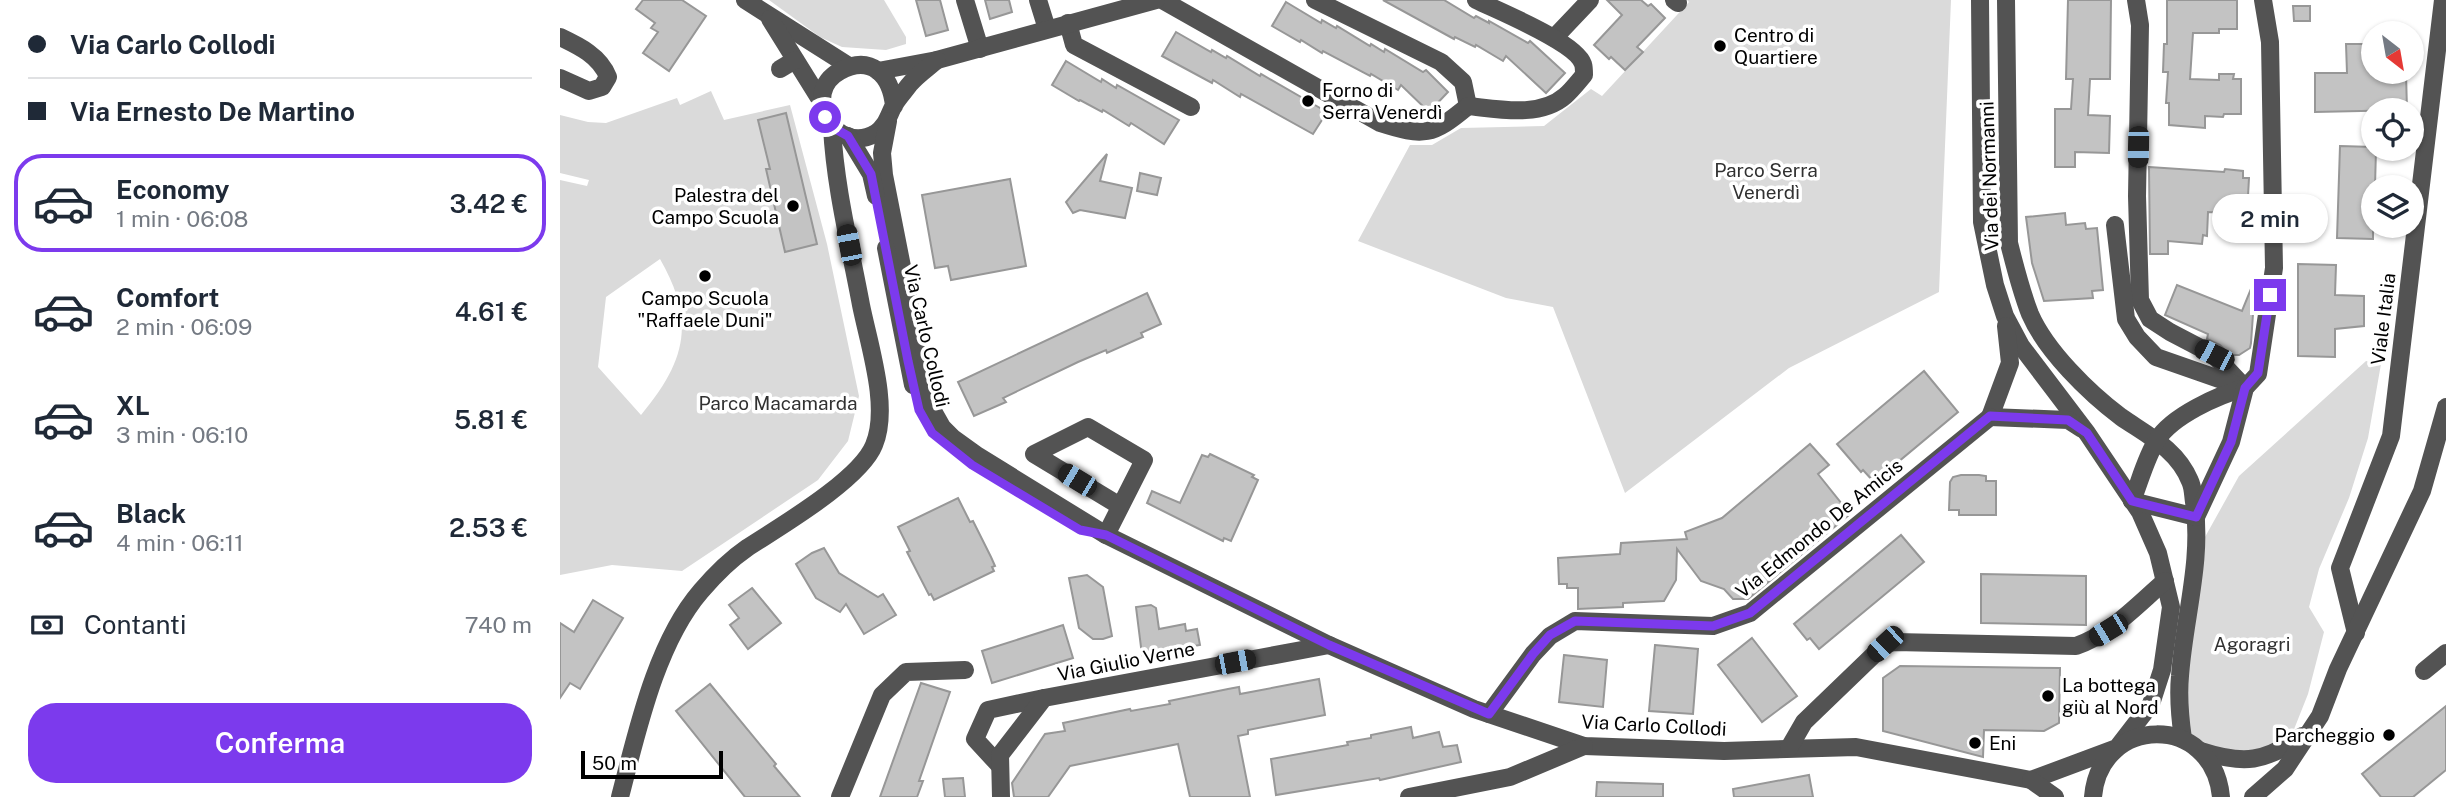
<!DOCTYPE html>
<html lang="it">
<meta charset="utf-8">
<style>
:root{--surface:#fff;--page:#f6f6f7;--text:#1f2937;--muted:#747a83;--line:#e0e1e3;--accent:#7c3aed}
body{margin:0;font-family:"Public Sans",sans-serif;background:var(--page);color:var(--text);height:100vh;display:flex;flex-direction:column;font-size:26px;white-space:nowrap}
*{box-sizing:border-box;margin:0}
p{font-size:23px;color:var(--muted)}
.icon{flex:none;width:38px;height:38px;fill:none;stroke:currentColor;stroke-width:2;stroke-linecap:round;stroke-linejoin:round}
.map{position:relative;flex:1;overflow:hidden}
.side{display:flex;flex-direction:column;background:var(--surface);width:560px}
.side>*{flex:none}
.guide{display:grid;align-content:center;height:154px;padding:0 28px;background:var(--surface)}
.needle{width:46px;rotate:149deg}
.tools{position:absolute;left:1801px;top:21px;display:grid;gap:14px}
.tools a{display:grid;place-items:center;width:63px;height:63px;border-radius:50%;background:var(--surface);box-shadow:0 2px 5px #0004;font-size:35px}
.scale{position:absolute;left:21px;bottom:18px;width:142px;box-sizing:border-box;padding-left:7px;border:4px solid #000;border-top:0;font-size:19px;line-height:24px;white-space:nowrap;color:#000;-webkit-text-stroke:5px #fff;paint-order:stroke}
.end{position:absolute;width:32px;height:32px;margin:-16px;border:9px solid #7c3aed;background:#fff;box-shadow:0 0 0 4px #fff}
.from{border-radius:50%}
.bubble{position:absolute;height:49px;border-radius:24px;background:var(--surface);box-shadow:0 2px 5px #0004;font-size:23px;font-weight:600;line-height:49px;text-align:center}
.car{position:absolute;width:21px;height:42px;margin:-21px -10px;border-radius:9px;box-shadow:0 0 5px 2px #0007;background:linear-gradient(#222 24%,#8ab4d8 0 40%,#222 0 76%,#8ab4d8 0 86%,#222 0)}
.guide b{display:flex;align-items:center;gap:24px;height:66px;font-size:26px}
.guide b+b{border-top:2px solid var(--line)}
.guide i{width:18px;height:18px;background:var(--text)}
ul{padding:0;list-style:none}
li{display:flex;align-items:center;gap:21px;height:98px;margin:0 14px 10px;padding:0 14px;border:4px solid transparent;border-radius:28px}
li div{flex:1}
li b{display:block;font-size:26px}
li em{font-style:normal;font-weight:600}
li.selected{border-color:var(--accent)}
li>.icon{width:63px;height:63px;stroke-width:1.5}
.pay{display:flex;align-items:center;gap:18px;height:77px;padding:0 28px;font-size:26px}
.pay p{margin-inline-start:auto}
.action{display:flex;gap:14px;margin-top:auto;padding:14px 28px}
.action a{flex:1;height:80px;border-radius:28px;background:var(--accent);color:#fff;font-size:28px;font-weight:600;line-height:80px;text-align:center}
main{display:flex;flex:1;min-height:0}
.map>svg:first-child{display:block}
.green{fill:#dadada;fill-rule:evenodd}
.building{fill:#c3c3c3;stroke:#979797;stroke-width:2}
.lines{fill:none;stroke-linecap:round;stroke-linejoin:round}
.minor{stroke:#535353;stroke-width:18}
.route{stroke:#7c3aed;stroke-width:9}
.poi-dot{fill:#000;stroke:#fff;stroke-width:2.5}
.labels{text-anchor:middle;stroke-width:7;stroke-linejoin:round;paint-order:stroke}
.poi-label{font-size:19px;fill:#000;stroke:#fff;text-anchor:start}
.park-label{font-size:19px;fill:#313131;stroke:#fff}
.street-label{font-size:19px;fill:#000;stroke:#fff}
</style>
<main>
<section class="side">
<div class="guide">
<b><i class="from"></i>Via Carlo Collodi</b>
<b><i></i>Via Ernesto De Martino</b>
</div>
<ul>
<li class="selected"><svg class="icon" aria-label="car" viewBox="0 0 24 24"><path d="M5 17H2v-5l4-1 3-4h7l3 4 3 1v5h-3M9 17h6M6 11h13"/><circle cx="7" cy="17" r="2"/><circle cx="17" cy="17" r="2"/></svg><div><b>Economy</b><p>1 min · 06:08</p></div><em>3.42 €</em></li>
<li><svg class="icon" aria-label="car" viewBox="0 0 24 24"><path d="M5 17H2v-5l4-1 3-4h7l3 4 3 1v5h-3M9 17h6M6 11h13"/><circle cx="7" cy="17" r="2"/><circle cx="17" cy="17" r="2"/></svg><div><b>Comfort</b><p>2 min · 06:09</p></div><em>4.61 €</em></li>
<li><svg class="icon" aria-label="car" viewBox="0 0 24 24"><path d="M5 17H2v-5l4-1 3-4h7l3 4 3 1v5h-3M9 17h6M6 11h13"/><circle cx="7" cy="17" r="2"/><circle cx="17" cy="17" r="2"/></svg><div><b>XL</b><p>3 min · 06:10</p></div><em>5.81 €</em></li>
<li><svg class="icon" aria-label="car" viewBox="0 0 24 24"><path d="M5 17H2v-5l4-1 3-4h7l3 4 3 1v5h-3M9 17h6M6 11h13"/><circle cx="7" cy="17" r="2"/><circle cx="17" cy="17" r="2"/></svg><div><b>Black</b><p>4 min · 06:11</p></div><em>2.53 €</em></li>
</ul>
<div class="pay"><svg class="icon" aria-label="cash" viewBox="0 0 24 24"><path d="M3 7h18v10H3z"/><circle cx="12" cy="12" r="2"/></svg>Contanti<p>740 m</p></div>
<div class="action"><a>Conferma</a></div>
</section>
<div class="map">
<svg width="1886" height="797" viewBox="0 0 1886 797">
<rect width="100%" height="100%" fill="#fff"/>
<g class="green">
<polygon points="209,0 324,0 346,37 346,44 326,50 282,47 260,37"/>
<polygon points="1127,0 1391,0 1379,292 1229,368 1065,493 993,307 946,298 798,241 850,145 872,145 901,128 984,126 1031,89 1042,96 1129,2"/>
<path d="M 151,91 L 164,120 L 230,105 L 267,244 L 299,396 L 288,441 L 258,480 L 122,571 L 52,565 L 0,575 L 0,180 L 27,186 L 29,180 L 0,173 L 0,115 L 28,122 L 46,123 L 117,98 L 120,105 ZM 100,259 C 136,322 126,361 81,415 L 38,367 L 46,297 Z"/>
<polygon points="1806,361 1821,364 1808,438 1789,498 1759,569 1749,607 1764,632 1748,694 1727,747 1698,759 1632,744 1619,713 1635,555 1679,476"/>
</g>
<g class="building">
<polygon points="83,0 122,0 146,16 109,71 83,53 98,32 91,28 95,23 76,9"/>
<polygon points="356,0 380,0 388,30 366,36"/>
<polygon points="425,0 449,0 452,12 430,19"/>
<polygon points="823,0 884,0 914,18 916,16 929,23 929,21 968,43 970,41 1005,73 986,93 946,56 943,61 916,45 915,47 895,37 894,39"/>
<polygon points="1047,0 1081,0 1088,6 1091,4 1105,18 1077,47 1083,52 1065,70 1051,57 1049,59 1034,45 1062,15"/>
<polygon points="1508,0 1551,0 1550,79 1530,79 1528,115 1550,116 1549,153 1515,152 1515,167 1495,167 1495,109 1511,109 1513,79 1506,79"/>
<polygon points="1607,0 1677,0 1677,29 1659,29 1659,33 1633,33 1630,79 1659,80 1659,74 1674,74 1673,79 1681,79 1681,114 1664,114 1663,117 1645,116 1645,128 1609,125 1609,103 1606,103 1608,72 1603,72 1604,44 1607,44"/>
<polygon points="726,2 761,23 762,20 776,28 777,26 810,46 811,44 824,52 825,49 863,72 866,70 888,92 869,112 841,85 838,90 811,74 810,76 763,51 762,53 741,40 740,42 712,26"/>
<polygon points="1733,6 1750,6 1750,21 1734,21"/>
<polygon points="616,32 651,52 652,50 666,58 667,56 700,76 701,74 767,112 753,134 681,94 680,97 653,80 652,83 602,56"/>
<polygon points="1786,44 1813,44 1813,72 1846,73 1847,110 1755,112 1755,73 1787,73"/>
<polygon points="506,61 541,82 542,79 556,88 557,85 619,120 604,144 571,123 569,126 543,110 542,112 520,100 519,101 492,85"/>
<polygon points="226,113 257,244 225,252 206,169 210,169 198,120"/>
<polygon points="1780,146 1813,147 1813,149 1816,149 1815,187 1813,187 1813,239 1777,238"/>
<polygon points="547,154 540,181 572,188 565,218 520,210 513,213 506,202"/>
<polygon points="1589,167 1664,172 1665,169 1683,171 1683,178 1689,178 1687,214 1648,212 1647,236 1643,235 1642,244 1608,241 1608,254 1590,254"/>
<polygon points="580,173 601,178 597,195 577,191"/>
<polygon points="450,179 466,266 391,280 388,266 375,268 362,195"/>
<polygon points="1505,213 1506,225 1525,223 1526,229 1537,228 1543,290 1532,291 1533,298 1484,301 1472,263 1466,217"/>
<polygon points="1738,264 1776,265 1775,295 1804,296 1804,326 1775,329 1775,357 1738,356"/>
<polygon points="1693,284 1695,285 1691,343 1690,348 1679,355 1670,355 1660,345 1647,339 1648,334 1605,315 1617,285 1682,311"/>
<polygon points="587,293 601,324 581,333 583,337 547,353 546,350 518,362 443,398 446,402 414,416 398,382"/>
<polygon points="1364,371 1398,412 1314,482 1303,470 1301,472 1277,444"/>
<polygon points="1250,444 1269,465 1258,474 1290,514 1188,599 1173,599 1164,589 1141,581 1117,549 1116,580 1104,601 1063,603 1063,607 1018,609 1018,588 1007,588 1007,584 999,584 998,558 1060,554 1061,543 1127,539 1125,532 1162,518"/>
<polygon points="650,454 694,475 692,477 698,480 671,541 664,538 663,541 587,503 592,491 620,503 642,455 648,457"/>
<polygon points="1401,475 1419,475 1426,476 1426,481 1436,481 1436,515 1399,515 1399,510 1389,510 1390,482 1393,477"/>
<polygon points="398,498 410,522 413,521 431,557 435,566 432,567 434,571 374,600 371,594 369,595 347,552 350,551 338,527"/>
<polygon points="1341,535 1364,562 1259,649 1250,638 1247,640 1234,624"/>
<polygon points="264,548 279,573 318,597 323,594 336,615 304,634 286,604 280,612 256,598 236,564 252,553"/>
<polygon points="1421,574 1526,576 1526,625 1421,623"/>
<polygon points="527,575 543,587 552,636 543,639 533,639 519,628 509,578"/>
<polygon points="192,588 221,623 188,649 170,625 179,618 169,605"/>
<polygon points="33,600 63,618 20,689 10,683 0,698 0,623 14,632"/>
<polygon points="591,605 596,608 599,629 625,624 626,631 637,629 640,645 582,655 576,607"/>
<polygon points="503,625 513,658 432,683 422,651"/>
<polygon points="1192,638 1237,696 1202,722 1158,665"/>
<polygon points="1095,645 1138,649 1133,714 1089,711"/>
<polygon points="1004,655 1047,660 1043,707 999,702"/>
<polygon points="1340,666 1500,668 1499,723 1484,731 1424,730 1423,757 1323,731 1323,678"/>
<polygon points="759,679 765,715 688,730 688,734 678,736 690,797 630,797 618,744 510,766 488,797 454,797 452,783 485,734 505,731 503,723 570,709 571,711 610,704 609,701 668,689 679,687 680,694"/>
<polygon points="361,683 390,692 359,781 363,781 357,797 320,797"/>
<polygon points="150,684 216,764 214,766 240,797 185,797 116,711"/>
<polygon points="1886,706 1886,770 1853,797 1821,797 1802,774"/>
<polygon points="851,727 853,738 879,732 883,747 897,745 901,762 820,780 819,778 716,795 711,759 788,745 787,742 811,738 811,735"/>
<polygon points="1249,775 1253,797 1174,797 1173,789"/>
<polygon points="403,778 405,797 385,797 383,779"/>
<polygon points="1037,782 1103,784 1103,797 1036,797"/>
</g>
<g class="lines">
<g class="minor">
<polyline points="185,0 289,66"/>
<polyline points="405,0 420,49"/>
<polyline points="478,0 487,29"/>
<path d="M 602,0 L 820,123 C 864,137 872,136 908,106"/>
<polyline points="755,0 881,62 903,82 908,106"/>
<polyline points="1114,0 1118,3"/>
<path d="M 1446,0 L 1449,243 C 1455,267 1461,291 1470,314 C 1486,351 1529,393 1561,417 C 1587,435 1617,449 1630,481 C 1633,487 1633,495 1634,502 C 1643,560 1624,618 1620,676 C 1618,697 1620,718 1623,739"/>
<polyline points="1576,0 1580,25 1577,196 1580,300 1590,319 1610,332 1654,355 1685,388"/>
<polyline points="210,19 261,101"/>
<polyline points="508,23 514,45 631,107"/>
<path d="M 0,37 C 19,46 40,56 48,77 L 42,87 L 29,91 L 0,78"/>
<polyline points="994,38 1030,0"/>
<polyline points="220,69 235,60"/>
<polyline points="318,71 377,60 596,0"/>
<path d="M 334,106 C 331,75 311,54 280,71 C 239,93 276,157 316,133 C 326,126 328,117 333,107 C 337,99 344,92 349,85 C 357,75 368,68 377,60"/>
<path d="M 908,106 C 938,109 980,118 1005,96 C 1012,90 1018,82 1024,75 C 1024,71 1024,67 1023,64 C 1016,42 938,11 916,0"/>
<polyline points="328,121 322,153 324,175 369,404 382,427 393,438 418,456 546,535 769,645 914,709 1024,746 1164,751 1296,747 1471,780 1557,748 1591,704 1602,670 1611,607 1598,553 1580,512 1527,433 1461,346 1445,316 1435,285 1422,222 1420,0"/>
<polyline points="288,136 311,174 316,196"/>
<polyline points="1555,225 1566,319 1577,337 1596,357 1682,387"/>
<polyline points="326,248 353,385"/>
<polyline points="1446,326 1450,363 1430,417 1508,420 1522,429"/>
<path d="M 1572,501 C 1580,481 1586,457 1597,440 C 1612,416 1658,395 1685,388"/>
<polyline points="1572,501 1636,517"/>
<polyline points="1636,517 1671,442 1685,388 1698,374 1714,268 1710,42 1703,0"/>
<polyline points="546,535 584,460 528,427 474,454 560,506"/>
<polyline points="1796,633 1780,568 1831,436 1883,0"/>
<polyline points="1864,671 1886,653"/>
<polyline points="929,714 973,654 990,636 1015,621 1153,626 1190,613 1430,417"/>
<path d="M 1229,748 L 1244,722 L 1325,644 L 1335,642 L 1516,646 C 1551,634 1577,605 1605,581"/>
<path d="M 1641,751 C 1684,765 1705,762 1742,736"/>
<polyline points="440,766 415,739 428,710 484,698"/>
<polyline points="1471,780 1495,797"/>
<path d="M 60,797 C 77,732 96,643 141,591 C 153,577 171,559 187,548 C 219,527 300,480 314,445 C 330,407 309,345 301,305 C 290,246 275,187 272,127"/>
<polyline points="280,797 322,695 346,672 405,670"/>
<polyline points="441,797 440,755 484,698 769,645"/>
<polyline points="849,797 950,777 1024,746"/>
<path d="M 1533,797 C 1540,714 1653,713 1661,797"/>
<polyline points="1693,797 1725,769 1760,716 1778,669 1862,491 1886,407"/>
</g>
</g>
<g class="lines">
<polyline class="route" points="265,117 272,127 288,136 311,174 348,361 359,410 372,433 412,465 520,530 546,535 769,645 929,714 973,654 990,635 1015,621 1153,626 1190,613 1430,416 1508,420 1527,433 1572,501 1636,517 1671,442 1685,388 1698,373 1710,295"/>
</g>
<g class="poi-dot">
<circle cx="1160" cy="46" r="7"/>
<circle cx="748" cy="101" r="7"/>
<circle cx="233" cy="206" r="7"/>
<circle cx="145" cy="276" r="7"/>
<circle cx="1488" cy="696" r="7"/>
<circle cx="1829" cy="735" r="7"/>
<circle cx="1415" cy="743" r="7"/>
</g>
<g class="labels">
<g class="poi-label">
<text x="1174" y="42">Centro di<tspan x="1174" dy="22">Quartiere</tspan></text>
<text x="762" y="97">Forno di<tspan x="762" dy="22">Serra Venerdì</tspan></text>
<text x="219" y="202" text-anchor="end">Palestra del<tspan x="219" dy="22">Campo Scuola</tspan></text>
<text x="145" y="305" text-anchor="middle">Campo Scuola<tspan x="145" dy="22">"Raffaele Duni"</tspan></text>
<text x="1502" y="692">La bottega<tspan x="1502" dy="22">giù al Nord</tspan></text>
<text x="1815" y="742" text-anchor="end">Parcheggio</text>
<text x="1429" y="750">Eni</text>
</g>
<g class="park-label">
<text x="1206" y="177">Parco Serra<tspan x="1206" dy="22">Venerdì</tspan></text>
<text x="218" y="410">Parco Macamarda</text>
<text x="1692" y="651">Agoragri</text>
</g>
<g class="street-label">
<text transform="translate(1429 176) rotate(-92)" y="7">Via dei Normanni</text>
<text transform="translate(1823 319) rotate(-83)" y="7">Viale Italia</text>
<text transform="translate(367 336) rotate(77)" y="7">Via Carlo Collodi</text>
<text transform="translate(1259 528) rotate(-39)" y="7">Via Edmondo De Amicis</text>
<text transform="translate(566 661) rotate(-11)" y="7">Via Giulio Verne</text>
<text transform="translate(1094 725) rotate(3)" y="7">Via Carlo Collodi</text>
</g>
</g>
</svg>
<div class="tools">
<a><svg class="needle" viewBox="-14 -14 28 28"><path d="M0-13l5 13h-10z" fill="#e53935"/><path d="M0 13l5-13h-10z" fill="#747a83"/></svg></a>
<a><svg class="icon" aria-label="locate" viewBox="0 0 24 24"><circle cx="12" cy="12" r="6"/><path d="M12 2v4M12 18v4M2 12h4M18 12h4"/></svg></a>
<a><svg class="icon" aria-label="layers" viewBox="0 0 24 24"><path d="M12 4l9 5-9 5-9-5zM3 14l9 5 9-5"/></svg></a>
</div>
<div class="scale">50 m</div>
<i class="end from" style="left:265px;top:117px"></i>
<i class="end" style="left:1710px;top:295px"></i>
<div class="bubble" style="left:1652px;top:194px;width:116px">2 min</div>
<i class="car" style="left:1578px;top:147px;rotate:181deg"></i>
<i class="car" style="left:289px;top:245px;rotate:349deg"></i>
<i class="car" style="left:1654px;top:355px;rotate:297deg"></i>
<i class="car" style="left:517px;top:480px;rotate:301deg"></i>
<i class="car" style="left:1548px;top:630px;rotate:239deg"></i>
<i class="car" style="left:1325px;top:644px;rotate:227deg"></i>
<i class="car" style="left:675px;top:662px;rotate:79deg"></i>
</div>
</main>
